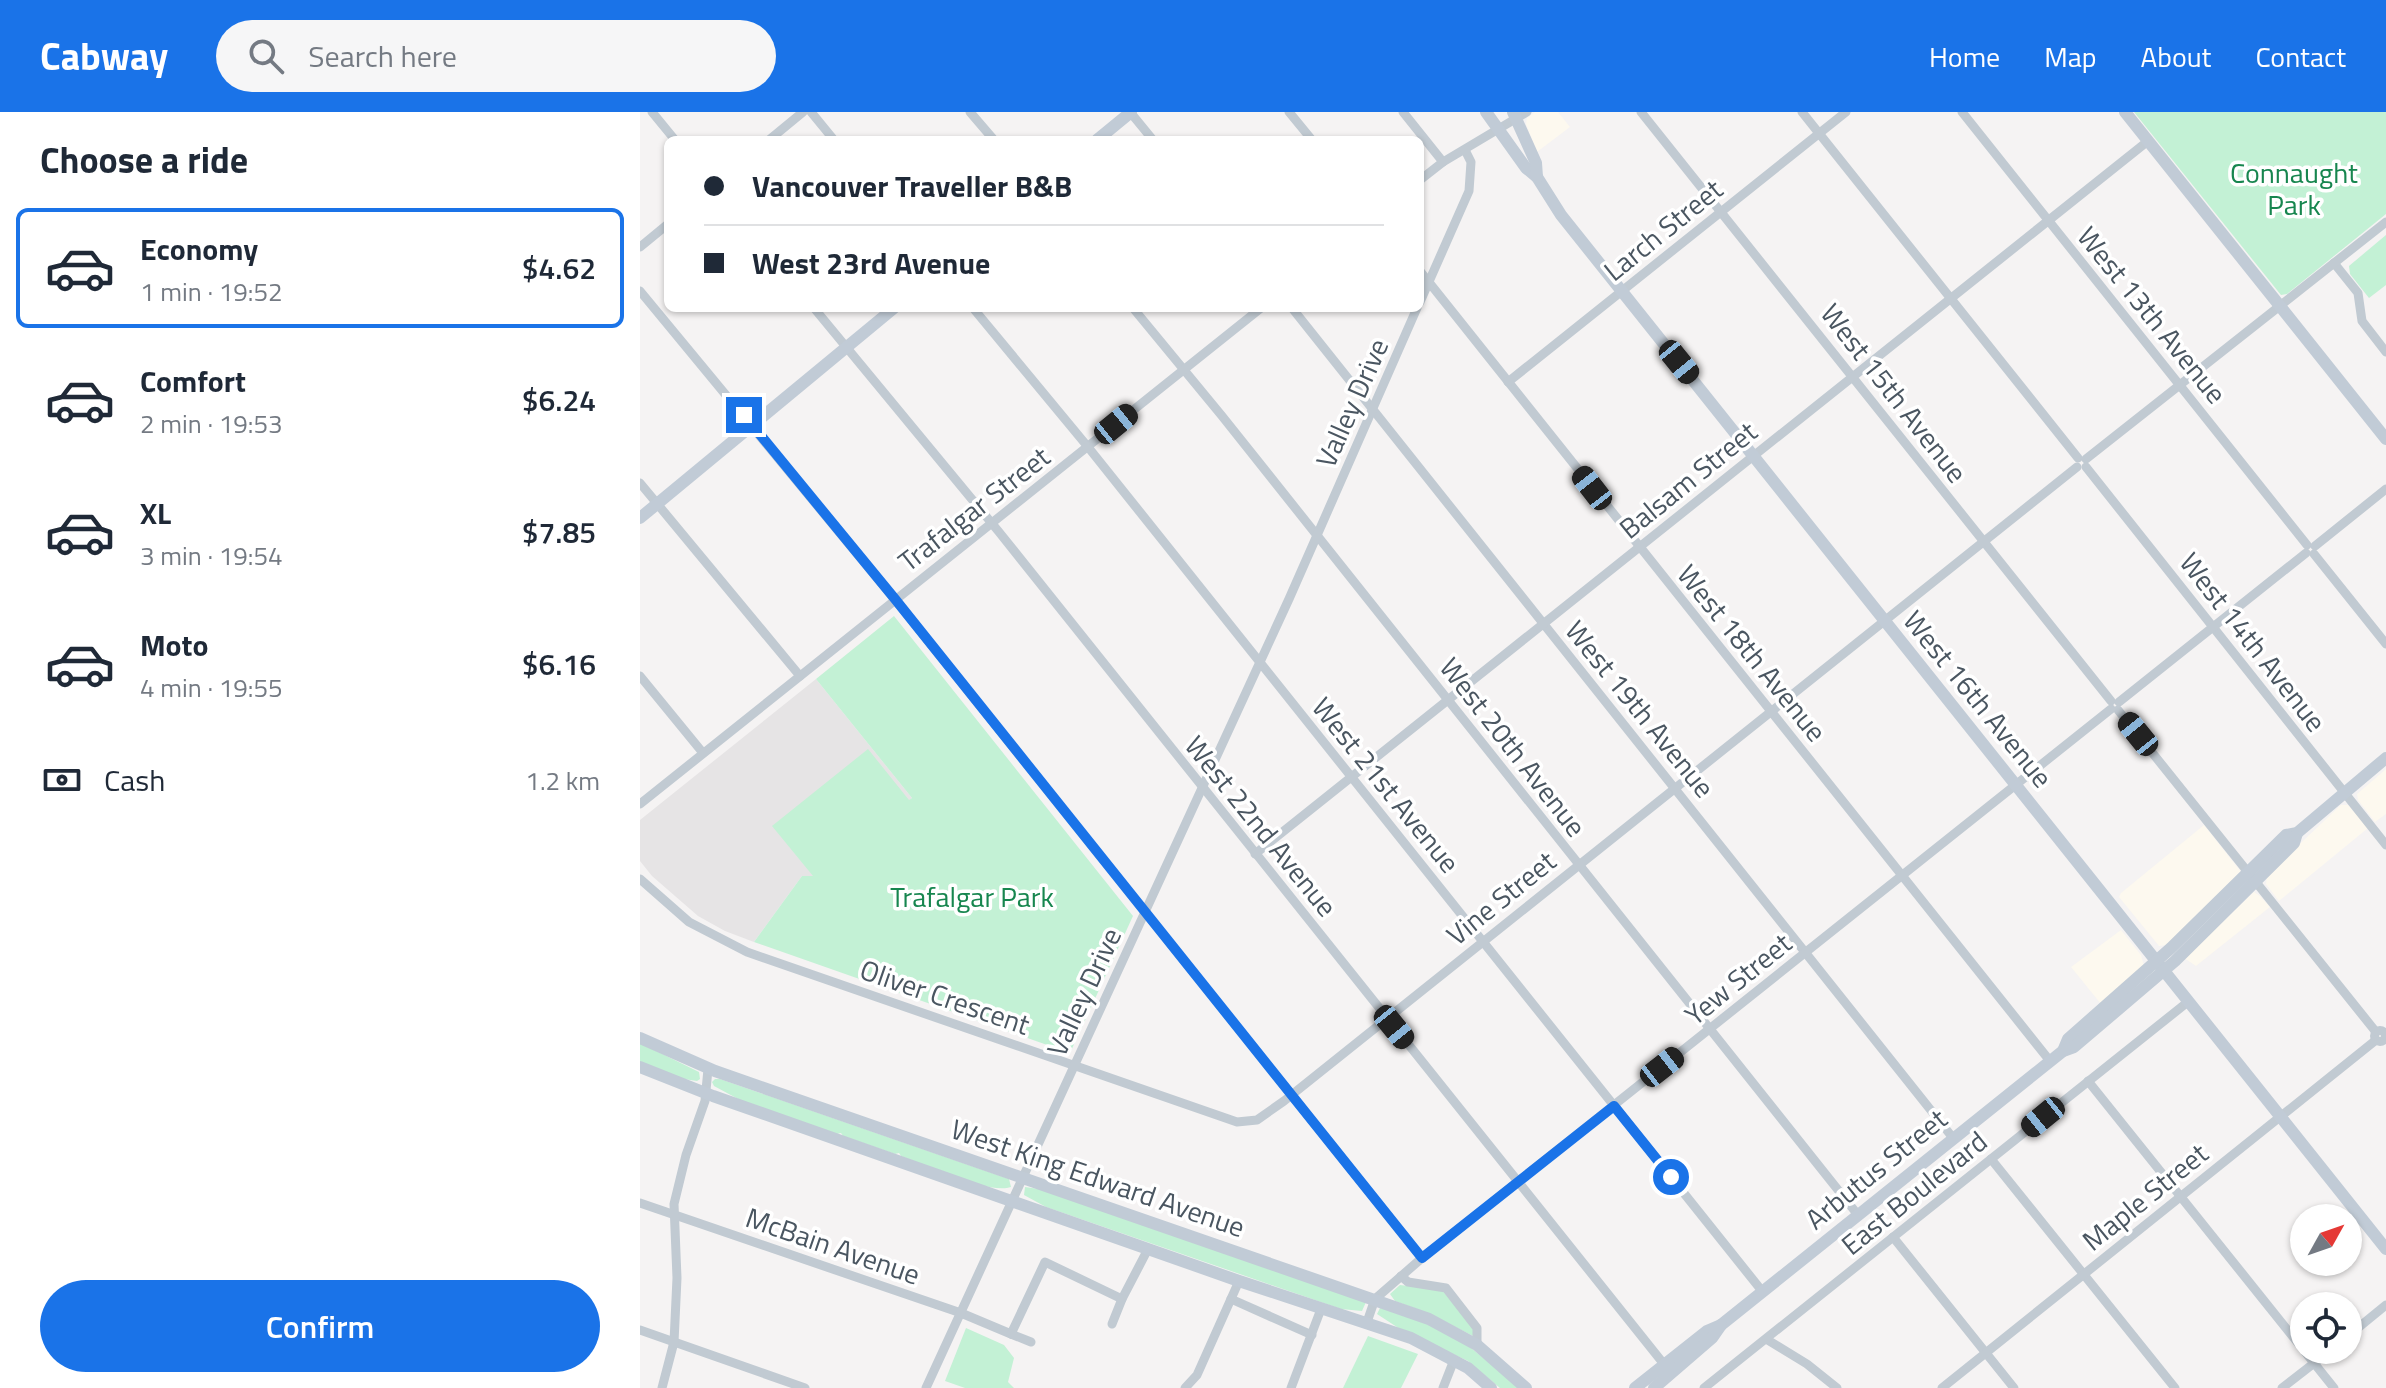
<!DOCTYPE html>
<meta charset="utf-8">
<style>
:root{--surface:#fff;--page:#f6f6f7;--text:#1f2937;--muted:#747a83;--line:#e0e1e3;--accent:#1a73e8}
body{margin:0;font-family:"Titillium Web",sans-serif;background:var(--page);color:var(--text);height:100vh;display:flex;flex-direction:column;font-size:30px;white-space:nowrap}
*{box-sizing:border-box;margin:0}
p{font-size:26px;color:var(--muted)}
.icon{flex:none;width:44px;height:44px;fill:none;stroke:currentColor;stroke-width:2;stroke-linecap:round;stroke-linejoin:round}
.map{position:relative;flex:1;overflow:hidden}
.drawer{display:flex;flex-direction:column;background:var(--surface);width:640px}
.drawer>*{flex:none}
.hud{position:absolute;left:24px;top:24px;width:760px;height:176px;border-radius:12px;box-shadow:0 2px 6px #0004;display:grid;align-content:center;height:176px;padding:0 40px;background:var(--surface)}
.needle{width:52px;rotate:50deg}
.fabs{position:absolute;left:1650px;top:1092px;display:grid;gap:16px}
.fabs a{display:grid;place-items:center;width:72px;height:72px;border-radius:50%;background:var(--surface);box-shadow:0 2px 6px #0004;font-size:40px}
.end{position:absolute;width:36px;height:36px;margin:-18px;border:10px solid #1a73e8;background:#fff;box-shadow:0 0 0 4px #fff}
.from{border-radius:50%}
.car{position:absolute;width:24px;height:48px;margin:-24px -12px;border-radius:10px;box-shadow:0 0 6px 2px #0007;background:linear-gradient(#222 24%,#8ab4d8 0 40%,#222 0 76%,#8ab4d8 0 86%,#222 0)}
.hud b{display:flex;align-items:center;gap:28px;height:76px;font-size:30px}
.hud b+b{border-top:2px solid var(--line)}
.hud i{width:20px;height:20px;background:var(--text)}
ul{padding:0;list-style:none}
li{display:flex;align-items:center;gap:24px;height:120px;margin:0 16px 12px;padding:0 24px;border:4px solid transparent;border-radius:12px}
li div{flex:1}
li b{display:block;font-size:30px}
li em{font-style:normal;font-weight:600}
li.current{border-color:var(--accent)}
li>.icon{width:72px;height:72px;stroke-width:1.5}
h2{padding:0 40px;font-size:36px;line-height:96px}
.pay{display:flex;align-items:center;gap:20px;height:88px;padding:0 40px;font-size:30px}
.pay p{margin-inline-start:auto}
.primary-button{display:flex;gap:16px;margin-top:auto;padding:16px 40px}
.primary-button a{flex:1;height:92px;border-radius:48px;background:var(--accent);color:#fff;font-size:32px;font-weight:600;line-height:92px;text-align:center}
header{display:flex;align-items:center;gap:48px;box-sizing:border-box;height:112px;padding:0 40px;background:var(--accent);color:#fff}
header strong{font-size:38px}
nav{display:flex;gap:44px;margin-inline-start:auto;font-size:28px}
.search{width:560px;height:72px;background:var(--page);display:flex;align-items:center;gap:20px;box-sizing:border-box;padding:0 28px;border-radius:44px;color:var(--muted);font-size:30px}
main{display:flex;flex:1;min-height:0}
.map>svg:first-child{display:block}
.commercial{fill:#fdf9ef}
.education{fill:#e6e4e5}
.green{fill:#c3f1d5}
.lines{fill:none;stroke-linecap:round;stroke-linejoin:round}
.street{stroke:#c1cad2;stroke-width:9}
.secondary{stroke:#c1cbd6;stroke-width:12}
.route{stroke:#1a73e8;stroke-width:10}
.labels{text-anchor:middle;stroke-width:7;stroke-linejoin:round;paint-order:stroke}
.park-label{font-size:28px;fill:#17864f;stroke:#fff}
.street-label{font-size:28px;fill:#4a5661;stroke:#fff}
</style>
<header>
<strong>Cabway</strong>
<div class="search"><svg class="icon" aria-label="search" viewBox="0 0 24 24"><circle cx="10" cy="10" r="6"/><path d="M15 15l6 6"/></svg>Search here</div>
<nav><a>Home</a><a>Map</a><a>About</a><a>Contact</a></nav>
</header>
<main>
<section class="drawer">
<h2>Choose a ride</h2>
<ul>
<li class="current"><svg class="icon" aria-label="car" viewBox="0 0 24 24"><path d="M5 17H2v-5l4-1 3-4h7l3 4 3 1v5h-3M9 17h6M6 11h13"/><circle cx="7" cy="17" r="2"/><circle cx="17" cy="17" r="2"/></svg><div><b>Economy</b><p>1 min · 19:52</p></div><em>$4.62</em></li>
<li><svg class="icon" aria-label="car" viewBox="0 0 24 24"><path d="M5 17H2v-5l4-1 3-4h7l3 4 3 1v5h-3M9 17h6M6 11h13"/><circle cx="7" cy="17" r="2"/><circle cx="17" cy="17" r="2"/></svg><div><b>Comfort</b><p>2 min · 19:53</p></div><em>$6.24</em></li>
<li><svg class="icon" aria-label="car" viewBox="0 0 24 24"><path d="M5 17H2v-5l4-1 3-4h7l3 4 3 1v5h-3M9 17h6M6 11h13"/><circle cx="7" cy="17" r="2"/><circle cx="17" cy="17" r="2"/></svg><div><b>XL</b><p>3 min · 19:54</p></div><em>$7.85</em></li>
<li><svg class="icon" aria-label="car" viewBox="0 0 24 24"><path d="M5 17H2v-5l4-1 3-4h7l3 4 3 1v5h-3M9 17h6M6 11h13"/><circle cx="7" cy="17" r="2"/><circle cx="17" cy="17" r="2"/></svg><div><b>Moto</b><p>4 min · 19:55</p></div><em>$6.16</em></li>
</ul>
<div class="pay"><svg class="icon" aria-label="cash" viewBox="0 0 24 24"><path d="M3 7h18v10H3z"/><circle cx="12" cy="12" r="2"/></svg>Cash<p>1.2 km</p></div>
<div class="primary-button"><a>Confirm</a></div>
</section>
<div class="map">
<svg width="1746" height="1276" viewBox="0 0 1746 1276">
<rect width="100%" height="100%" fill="#f5f3f3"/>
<g class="commercial">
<polygon points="895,0 918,0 930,15 897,40 886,12 887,6"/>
<polygon points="1746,657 1746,702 1735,710 1718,688 1717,682"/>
<polygon points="1701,693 1708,693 1728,716 1639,789 1626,772 1627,763"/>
<polygon points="1564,713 1602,761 1526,833 1519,834 1479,785 1481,781"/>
<polygon points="1614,780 1620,784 1630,795 1556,854 1544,846"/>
<polygon points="1481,818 1501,843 1504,854 1461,892 1431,855"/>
</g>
<polygon class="education" points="176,567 272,686 173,765 162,764 114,830 85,819 58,804 12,764 0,749 0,708"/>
<g class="green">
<polygon points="1494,0 1746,0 1746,102 1647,182 1641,183"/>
<polygon points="1746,123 1746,173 1729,186 1710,162 1709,154"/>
<polygon points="254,504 493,804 430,941 114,830 162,764 173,764 132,714 228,637 269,688 272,686 176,567"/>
<polygon points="0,931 59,960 60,967 57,969 37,966 0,950"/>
<path d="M 75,967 L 80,967 L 369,1067 L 371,1075 C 349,1083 285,1053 261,1044 L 259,1041 L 255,1042 L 203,1024 L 201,1021 L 197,1022 L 100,988 L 74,974 L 72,970 Z"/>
<polygon points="385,1075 406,1078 726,1190 722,1199 701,1197 406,1095 384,1083"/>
<polygon points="760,1173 802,1178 834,1217 833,1224 790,1202 755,1189 750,1182"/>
<polygon points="740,1196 765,1202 820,1227 880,1276 860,1276 828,1249 763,1219 737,1202"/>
<polygon points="326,1216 364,1233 374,1246 368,1270 374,1276 325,1276 305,1269"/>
<polygon points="728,1224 778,1242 761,1276 703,1276"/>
</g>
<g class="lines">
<g class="street">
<polyline points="12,0 35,28"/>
<polyline points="171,0 194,28"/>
<polyline points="330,0 354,28"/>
<polyline points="490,0 513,28"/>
<polyline points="649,0 672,28"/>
<polyline points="763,0 803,50"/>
<polyline points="1001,0 1471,589"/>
<polyline points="1162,0 1438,346"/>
<polyline points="1322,0 1667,433"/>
<polyline points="129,28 163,0"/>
<polyline points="780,68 803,50 887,0"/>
<polyline points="0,135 28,112"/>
<polyline points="1694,151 1718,181 1722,209 1746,240"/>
<polyline points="780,159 1410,949"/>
<polyline points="0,179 261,495 782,1146"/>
<polyline points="780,190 829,79 831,50 825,38"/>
<polyline points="174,196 359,420 1027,1256"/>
<polyline points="333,196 448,335 1122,1179"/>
<polyline points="493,196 582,304 1218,1103"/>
<polyline points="652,196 1313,1026"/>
<polyline points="868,270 1206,0"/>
<polyline points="1446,347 1746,110"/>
<polyline points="1446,355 1746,733"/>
<polyline points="0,371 160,564"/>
<polyline points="1675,434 1746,377"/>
<polyline points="1674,442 1746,532"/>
<polyline points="0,564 63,641"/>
<polyline points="1479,590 1666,441"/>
<polyline points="1478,598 1736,920"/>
<polyline points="0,692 621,196"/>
<polyline points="615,742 1508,29"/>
<polyline points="0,767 49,810 107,840 597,1010 617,1008 644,989 1437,355"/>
<circle cx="1740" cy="924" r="5.5"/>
<polyline points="1448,969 1694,1276"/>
<polyline points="1351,1047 1535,1276"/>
<polyline points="0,1091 321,1201 371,1222 405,1150 482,1187 508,1137"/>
<polyline points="1253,1125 1374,1276"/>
<polyline points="761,1164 768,1170 806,1176 837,1216 837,1233"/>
<polyline points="591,1187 672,1223"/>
<polyline points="727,1210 735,1187 782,1146 1471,597"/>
<polyline points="472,1212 482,1187"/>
<polyline points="0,1218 165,1276"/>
<polyline points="371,1222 391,1230"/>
<polyline points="1708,1224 1746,1193"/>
<polyline points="1126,1227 1167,1252 1197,1276"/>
<polyline points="22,1276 34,1230 37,1166 34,1092 46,1043 65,989 68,957"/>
<polyline points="286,1276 649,487 777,196"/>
<polyline points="545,1276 557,1263 599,1169"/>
<polyline points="651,1276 681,1197"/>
<polyline points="803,1276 814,1248"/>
<polyline points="1064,1276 1549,889"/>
<polyline points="1302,1276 1736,928"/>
<polyline points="1642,1276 1691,1238"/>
</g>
<g class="secondary">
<polyline points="846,0 886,56 897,65 921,103 1746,1137"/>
<polyline points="873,0 896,51 897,65"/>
<polyline points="1485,0 1746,327"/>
<polyline points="457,28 491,0"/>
<polyline points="0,406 254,196"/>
<polyline points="0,926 75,959 789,1207 837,1233 886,1276"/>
<polyline points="1423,939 1428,927 1531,836 1646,723 1657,721 1746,646"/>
<polyline points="0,955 73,984 599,1169 771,1226 828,1256 851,1276"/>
<polyline points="995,1276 1067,1219 1081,1213 1423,939 1434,935 1535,849 1654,731 1657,721"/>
<polyline points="1014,1276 1072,1226 1081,1213"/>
</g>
</g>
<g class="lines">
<polyline class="route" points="104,303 255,487 782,1146 974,994 1031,1065"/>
</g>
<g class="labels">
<g class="park-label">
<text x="1654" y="71">Connaught<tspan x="1654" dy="32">Park</tspan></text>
<text x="332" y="795">Trafalgar Park</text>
</g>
<g class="street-label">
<text transform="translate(1023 118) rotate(-39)" y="10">Larch Street</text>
<text transform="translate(1512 203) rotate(51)" y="10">West 13th Avenue</text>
<text transform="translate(1254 281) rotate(52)" y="10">West 15th Avenue</text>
<text transform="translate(712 291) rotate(-66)" y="10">Valley Drive</text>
<text transform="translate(1048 368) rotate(-39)" y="10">Balsam Street</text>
<text transform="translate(334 397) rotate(-38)" y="10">Trafalgar Street</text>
<text transform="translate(1613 530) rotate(52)" y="10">West 14th Avenue</text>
<text transform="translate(1112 541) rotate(51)" y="10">West 18th Avenue</text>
<text transform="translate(1338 587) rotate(51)" y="10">West 16th Avenue</text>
<text transform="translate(1000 597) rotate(51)" y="10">West 19th Avenue</text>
<text transform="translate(873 635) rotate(52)" y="10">West 20th Avenue</text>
<text transform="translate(746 673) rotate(51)" y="10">West 21st Avenue</text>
<text transform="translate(621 714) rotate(51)" y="10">West 22nd Avenue</text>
<text transform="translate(861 786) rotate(-39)" y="10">Vine Street</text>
<text transform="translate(1098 867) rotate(-39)" y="10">Yew Street</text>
<text transform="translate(444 880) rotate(-65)" y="10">Valley Drive</text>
<text transform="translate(305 885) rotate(19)" y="10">Oliver Crescent</text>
<text transform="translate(1236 1057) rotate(-39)" y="10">Arbutus Street</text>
<text transform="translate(458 1066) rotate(19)" y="10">West King Edward Avenue</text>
<text transform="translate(1274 1081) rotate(-39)" y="10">East Boulevard</text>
<text transform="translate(1505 1085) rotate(-39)" y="10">Maple Street</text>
<text transform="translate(193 1134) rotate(19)" y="10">McBain Avenue</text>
</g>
</g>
</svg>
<div class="fabs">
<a><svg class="needle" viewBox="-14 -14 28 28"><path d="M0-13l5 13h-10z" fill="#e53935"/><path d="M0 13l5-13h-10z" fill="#747a83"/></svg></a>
<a><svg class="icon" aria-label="locate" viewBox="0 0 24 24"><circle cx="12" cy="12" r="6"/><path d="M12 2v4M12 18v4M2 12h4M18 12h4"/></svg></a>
</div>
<i class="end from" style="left:1031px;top:1065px"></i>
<i class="end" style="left:104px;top:303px"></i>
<i class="car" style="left:1039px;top:250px;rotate:141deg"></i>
<i class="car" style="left:476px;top:312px;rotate:51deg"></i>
<i class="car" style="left:952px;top:376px;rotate:322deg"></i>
<i class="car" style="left:1498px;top:622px;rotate:321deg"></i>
<i class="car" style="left:754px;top:915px;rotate:141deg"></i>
<i class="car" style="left:1022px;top:955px;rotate:52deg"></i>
<i class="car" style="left:1403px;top:1005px;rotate:231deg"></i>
<div class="hud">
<b><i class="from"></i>Vancouver Traveller B&amp;B</b>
<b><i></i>West 23rd Avenue</b>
</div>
</div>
</main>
